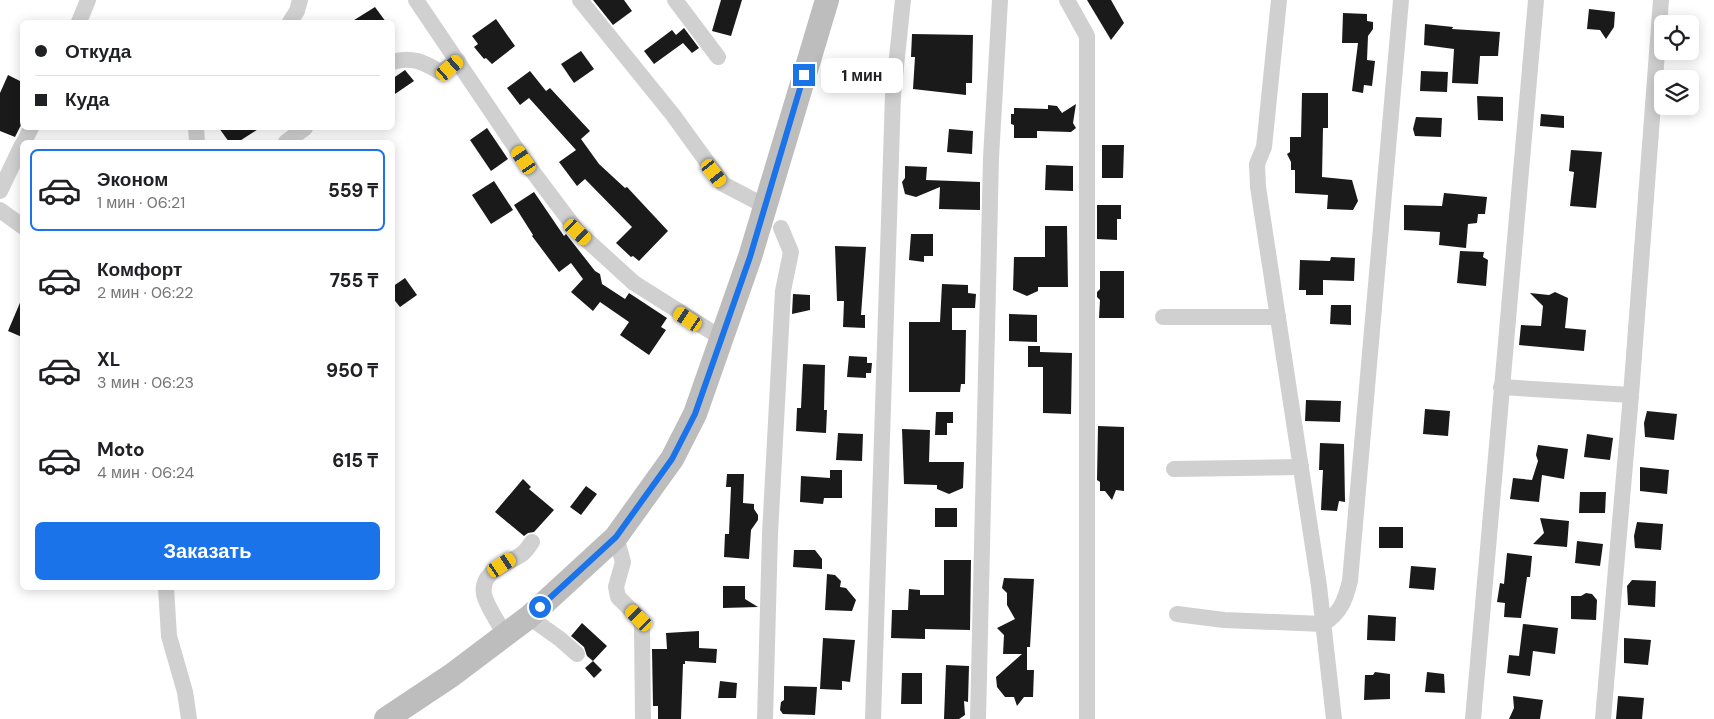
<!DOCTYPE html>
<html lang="ru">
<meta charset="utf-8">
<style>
:root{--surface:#fff;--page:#f2f2f2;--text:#202124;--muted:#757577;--line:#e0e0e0;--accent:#1a73e8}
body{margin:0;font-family:"DM Sans",sans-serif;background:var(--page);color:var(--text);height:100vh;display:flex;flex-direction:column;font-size:19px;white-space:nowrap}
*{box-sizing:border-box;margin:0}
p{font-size:16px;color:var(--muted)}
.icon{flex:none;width:28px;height:28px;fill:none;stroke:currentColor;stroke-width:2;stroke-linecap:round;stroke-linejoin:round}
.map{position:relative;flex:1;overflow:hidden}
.panel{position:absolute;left:20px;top:140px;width:375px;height:450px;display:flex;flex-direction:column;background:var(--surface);border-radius:8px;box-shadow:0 2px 12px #0003}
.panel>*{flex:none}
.hud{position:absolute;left:20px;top:20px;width:375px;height:110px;border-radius:8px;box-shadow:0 2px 12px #0003;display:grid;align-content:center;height:110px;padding:0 15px;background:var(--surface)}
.tools{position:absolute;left:1654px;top:15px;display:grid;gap:10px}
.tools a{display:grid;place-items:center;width:45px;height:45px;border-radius:8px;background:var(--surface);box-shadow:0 2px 12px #0003;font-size:25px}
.end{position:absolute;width:22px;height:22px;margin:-11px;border:6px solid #1a73e8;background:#fff;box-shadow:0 0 0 2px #fff}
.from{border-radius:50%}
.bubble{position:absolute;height:35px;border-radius:8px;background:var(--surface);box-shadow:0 2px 12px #0003;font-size:16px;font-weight:800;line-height:35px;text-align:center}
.car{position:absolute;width:15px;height:30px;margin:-15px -8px;border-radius:6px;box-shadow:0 0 4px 1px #0007;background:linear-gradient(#f5c518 24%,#345 0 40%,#f5c518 0 76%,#345 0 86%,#f5c518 0)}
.hud b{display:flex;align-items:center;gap:18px;height:48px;font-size:19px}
.hud b+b{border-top:1px solid var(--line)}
.hud i{width:12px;height:12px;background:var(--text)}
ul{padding:9px 0 0;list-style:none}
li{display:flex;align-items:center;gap:15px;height:82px;margin:0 10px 8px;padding:0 5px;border:2px solid transparent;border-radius:8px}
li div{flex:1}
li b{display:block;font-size:19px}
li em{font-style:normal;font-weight:800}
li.on{border-color:var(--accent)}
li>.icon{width:45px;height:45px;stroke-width:1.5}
.primary-button{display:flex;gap:10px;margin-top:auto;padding:10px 15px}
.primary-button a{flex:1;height:58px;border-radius:8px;background:var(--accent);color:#fff;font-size:20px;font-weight:800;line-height:58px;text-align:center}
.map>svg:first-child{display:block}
.building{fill:#1a1a1a}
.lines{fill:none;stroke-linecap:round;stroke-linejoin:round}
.minor{stroke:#d0d0d0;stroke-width:16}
.secondary{stroke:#bdbdbd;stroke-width:24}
.route{stroke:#1a73e8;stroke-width:6}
</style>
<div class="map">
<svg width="1714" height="719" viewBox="0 0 1714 719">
<rect width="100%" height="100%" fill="#fff"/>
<g class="building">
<polygon points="593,0 624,0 632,11 613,25"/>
<polygon points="721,0 742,0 731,36 712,31"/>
<polygon points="1087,0 1111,0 1124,23 1111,40"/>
<polygon points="375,7 386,22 351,22"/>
<polygon points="1589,9 1615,12 1614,27 1606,39 1600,30 1587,29"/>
<polygon points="1343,13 1367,14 1367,21 1373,22 1373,29 1368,36 1367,60 1375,61 1372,86 1364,85 1363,93 1352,91 1358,43 1342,43"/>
<polygon points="496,19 515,46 492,64 486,58 484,59 474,47 478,44 472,36"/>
<polygon points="1425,24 1453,27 1452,29 1500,32 1498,56 1480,56 1478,84 1452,83 1454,49 1424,45"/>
<polygon points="684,28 699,48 692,53 683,43 654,64 644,51 672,30 676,35"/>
<polygon points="912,34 973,35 972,83 966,83 966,95 913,89 915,57 911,57"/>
<polygon points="581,51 594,69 574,83 561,64"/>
<polygon points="405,70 414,81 392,96 392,79"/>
<polygon points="530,71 546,91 550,88 590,131 581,139 599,164 625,188 627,187 668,231 639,261 633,256 631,257 616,243 632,227 585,179 577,186 559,162 576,150 529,98 520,105 507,88"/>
<polygon points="1421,71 1448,72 1447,92 1420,91"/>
<polygon points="8,75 22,82 22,123 15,137 0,131 0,93"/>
<polygon points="1302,93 1328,93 1328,128 1323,128 1322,177 1352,180 1358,201 1353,210 1327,209 1328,195 1295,193 1295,170 1291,170 1291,162 1287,154 1290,152 1290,137 1301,137"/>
<polygon points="1477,96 1503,97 1503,121 1478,120"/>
<polygon points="1076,104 1073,123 1076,128 1071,132 1037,131 1037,138 1014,138 1014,125 1011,124 1011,114 1014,114 1014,108 1048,109 1048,105 1057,106 1062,113"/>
<polygon points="1541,114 1564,116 1564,128 1540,126"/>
<polygon points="1416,117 1442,118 1441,137 1415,136 1413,129"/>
<polygon points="219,128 260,128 238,142 229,142"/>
<polygon points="487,128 508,159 491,171 470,140"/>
<polygon points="949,129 973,131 972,154 947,152"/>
<polygon points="1102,145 1124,145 1123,178 1102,178"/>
<polygon points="1571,150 1602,152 1596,208 1570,206 1574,172 1569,171"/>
<polygon points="1046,165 1073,166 1073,191 1045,190"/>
<polygon points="905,166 927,167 926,180 980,182 980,210 939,209 940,187 916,197 905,194 902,182 905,178"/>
<polygon points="494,181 513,210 491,224 472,195"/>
<polygon points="534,192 564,236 566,234 595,271 600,274 602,284 625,299 629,293 667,318 661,327 666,330 649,355 620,335 629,322 600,302 593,311 571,292 583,279 571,263 559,272 532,236 533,235 514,205"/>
<polygon points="1444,193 1487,197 1485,214 1478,214 1477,223 1468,224 1466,248 1439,245 1440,232 1404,230 1404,205 1442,206"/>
<polygon points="1097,205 1121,205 1121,219 1117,219 1117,240 1097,239"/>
<polygon points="1045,226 1067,226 1068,287 1038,287 1038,291 1027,296 1013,290 1014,257 1045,257"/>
<polygon points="911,234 933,234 933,256 924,256 924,262 909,260"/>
<polygon points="835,246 866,247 861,315 865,315 865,328 843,327 844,301 837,301"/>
<polygon points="1460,251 1484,252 1483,257 1488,260 1486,286 1457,283"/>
<polygon points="1331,257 1355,258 1354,281 1323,280 1323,295 1306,295 1306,290 1299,290 1300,260 1330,261"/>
<polygon points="1100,271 1124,271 1124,318 1099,318 1100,300 1097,297 1097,292 1100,289"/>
<polygon points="405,278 417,295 400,307 392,297 392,287"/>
<polygon points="942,284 968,285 968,293 976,294 975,308 952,308 952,330 966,330 965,384 961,384 960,392 909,392 909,322 940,322"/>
<polygon points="1555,292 1568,298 1565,328 1586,330 1584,351 1519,345 1521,325 1541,326 1543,306 1530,293 1549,295"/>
<polygon points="793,294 810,295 810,310 792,314"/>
<polygon points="22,298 22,337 8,331"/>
<polygon points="1331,305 1351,305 1351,325 1330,324"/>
<polygon points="1009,314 1037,315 1037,342 1009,341"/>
<polygon points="1028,346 1040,346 1040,352 1072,353 1071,414 1043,413 1043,367 1028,367"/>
<polygon points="849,356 867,357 867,363 872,363 871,373 866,373 866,378 847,377"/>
<polygon points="803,364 825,365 824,410 827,410 826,433 796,431 797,408 801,408"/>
<polygon points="1306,400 1341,401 1340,422 1305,421"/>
<polygon points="1425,409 1450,411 1448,436 1423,434"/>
<polygon points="1647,411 1677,414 1674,440 1645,437 1644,423"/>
<polygon points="936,412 953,412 953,423 947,423 947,435 935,435"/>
<polygon points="1098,426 1124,427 1124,491 1116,490 1112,500 1105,491 1100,491 1100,482 1097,480"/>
<polygon points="902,429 930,430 929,462 964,462 963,488 949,494 937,489 937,485 904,484"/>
<polygon points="838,433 863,434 862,461 836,460"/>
<polygon points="1587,434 1613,438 1610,460 1584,457"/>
<polygon points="1320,443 1344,444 1345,502 1339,501 1337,511 1321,510 1323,470 1319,470"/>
<polygon points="1538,445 1568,449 1564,479 1542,475 1539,502 1510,499 1513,478 1532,480 1538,461 1536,455"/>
<polygon points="1640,467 1669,470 1667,494 1640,491"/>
<polygon points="830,470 842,470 842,498 824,498 823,504 800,502 801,476 830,478"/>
<polygon points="727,474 744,474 743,503 754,504 754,509 758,515 758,520 751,530 749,559 724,557 725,534 729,534 731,487 726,487"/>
<polygon points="523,479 531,487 529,489 554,510 534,532 528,533 524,536 495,512"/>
<polygon points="586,486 597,494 581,515 570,507"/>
<polygon points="1580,492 1606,492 1605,513 1579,513"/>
<rect x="935" y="508" width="22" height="19"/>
<polygon points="1540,518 1569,521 1567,547 1533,544 1544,533"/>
<polygon points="1637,522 1663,524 1661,550 1635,548 1634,536"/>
<rect x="1379" y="527" width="24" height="21"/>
<polygon points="1577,541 1603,544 1600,566 1575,563"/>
<polygon points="794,550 815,550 822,559 822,569 793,567"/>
<polygon points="1507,553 1532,556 1530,577 1527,577 1521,618 1504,617 1505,603 1497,602 1500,583 1504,584"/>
<polygon points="944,560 971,560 970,630 925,629 925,639 891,638 892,610 908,610 909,589 920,590 920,595 944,595"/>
<polygon points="1411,566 1436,568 1434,590 1409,588"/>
<polygon points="827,574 835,575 841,581 840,587 846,588 856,600 852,611 825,610"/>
<polygon points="1004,578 1034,579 1030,647 1027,647 1027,670 1034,670 1033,697 1024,697 1017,706 1014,697 1005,697 997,687 996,677 1022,654 1003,654 1004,635 997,628 1015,619 1007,605 1007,593 1002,588"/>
<polygon points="1632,580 1656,581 1655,607 1628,605 1627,586"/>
<polygon points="723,586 745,586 745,599 758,607 723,608"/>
<polygon points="1586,593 1592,594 1597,600 1596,620 1571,619 1571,596 1581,596"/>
<polygon points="1368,615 1396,617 1395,641 1367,640"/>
<polygon points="582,623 607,646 593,661 602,670 594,678 585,668 593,661 587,656 584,647 571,636"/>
<polygon points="1523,624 1558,628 1555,654 1533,651 1530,676 1507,673 1509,655 1519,656"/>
<polygon points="699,631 699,648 717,649 716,663 685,661 685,664 683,664 681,719 658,719 658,706 653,706 652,649 667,649 666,633"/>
<polygon points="823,638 855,640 850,682 842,681 842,690 820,689"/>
<polygon points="1624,638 1651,640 1648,665 1624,663"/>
<polygon points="946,665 969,666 968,702 964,701 965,715 959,719 944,719"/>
<polygon points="1375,672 1390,674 1390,699 1364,700 1365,675 1373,675"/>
<polygon points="1427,672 1444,674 1445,693 1425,692"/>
<polygon points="902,673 922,673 922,704 901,704"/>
<polygon points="720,681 737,683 736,698 718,698"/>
<polygon points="784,686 817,687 815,715 783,714 780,710 781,702 784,700"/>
<polygon points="1513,696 1543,700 1540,719 1509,719 1514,708"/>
<polygon points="1618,696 1644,698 1642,719 1616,719"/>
</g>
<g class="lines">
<g class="minor">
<polyline points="416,0 524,160 578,232 634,283 723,339"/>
<polyline points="580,0 673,115 723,184 765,206"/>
<polyline points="675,0 718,57"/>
<polyline points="1067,0 1087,36 1087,719"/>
<polyline points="1279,0 1264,147 1257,164 1258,187 1319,586 1334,719"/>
<polyline points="79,22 88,0"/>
<polyline points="290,22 297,11 300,0"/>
<path d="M 392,62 C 411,56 424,62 440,72 L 458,61"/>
<polyline points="196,128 197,142"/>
<polyline points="24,142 31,128"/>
<polyline points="286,142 305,128"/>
<polyline points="0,191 22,145"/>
<polyline points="0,210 22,226"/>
<polyline points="1163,317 1278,317"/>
<polyline points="1501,387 1631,395"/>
<polyline points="1174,469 1301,467"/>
<polyline points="616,537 623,562 616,587 618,597 639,618 642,626 643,719"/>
<polyline points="166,588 169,636 185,692 189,719"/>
<path d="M 1177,614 L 1224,620 L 1323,624 C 1341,613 1345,600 1350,581 L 1401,0"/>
<polyline points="529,617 560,639 577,654"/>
<path d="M 505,636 C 500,624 486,606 484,594 C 480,571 508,564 522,554 C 526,551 529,546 532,542"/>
<polyline points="765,719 770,534 783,291 791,252 781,228"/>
<polyline points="873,719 893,95 903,0"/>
<polyline points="978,719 991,158 1000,0"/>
<polyline points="1473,719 1536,0"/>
<polyline points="1603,719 1631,395 1661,0"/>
</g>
<polyline class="secondary" points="386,719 452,675 529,617 616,537 672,459 695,414 750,257 827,0"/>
</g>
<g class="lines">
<polyline class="route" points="540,607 616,537 672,459 695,414 750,257 804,75"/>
</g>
</svg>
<div class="tools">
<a><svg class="icon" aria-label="locate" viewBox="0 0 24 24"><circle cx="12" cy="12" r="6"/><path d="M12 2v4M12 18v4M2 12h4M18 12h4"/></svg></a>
<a><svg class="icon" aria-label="layers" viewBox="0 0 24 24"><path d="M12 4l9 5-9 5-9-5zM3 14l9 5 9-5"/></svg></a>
</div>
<i class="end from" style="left:540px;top:607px"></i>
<i class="end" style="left:804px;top:75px"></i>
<div class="bubble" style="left:821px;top:58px;width:82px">1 мин</div>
<i class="car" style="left:450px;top:68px;rotate:49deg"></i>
<i class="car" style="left:524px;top:160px;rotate:326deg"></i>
<i class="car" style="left:714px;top:173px;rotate:142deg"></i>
<i class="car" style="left:578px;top:232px;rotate:133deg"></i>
<i class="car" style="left:688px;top:319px;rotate:304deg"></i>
<i class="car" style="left:502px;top:565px;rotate:56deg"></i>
<i class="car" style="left:639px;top:618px;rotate:315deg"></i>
<div class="hud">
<b><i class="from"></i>Откуда</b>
<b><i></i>Куда</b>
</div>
<section class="panel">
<ul>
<li class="on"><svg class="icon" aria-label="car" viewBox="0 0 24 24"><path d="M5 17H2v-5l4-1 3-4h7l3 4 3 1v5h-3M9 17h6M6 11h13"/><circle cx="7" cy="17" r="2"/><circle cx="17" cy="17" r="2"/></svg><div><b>Эконом</b><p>1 мин · 06:21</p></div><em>559 ₸</em></li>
<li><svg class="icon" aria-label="car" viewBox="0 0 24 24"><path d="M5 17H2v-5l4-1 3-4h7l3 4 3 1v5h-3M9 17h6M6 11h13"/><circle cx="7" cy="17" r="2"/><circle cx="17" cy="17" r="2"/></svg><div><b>Комфорт</b><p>2 мин · 06:22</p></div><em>755 ₸</em></li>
<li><svg class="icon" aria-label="car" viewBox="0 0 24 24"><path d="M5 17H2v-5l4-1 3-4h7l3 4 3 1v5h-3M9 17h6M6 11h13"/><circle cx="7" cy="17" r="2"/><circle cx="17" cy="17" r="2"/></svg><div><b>XL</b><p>3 мин · 06:23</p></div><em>950 ₸</em></li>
<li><svg class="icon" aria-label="car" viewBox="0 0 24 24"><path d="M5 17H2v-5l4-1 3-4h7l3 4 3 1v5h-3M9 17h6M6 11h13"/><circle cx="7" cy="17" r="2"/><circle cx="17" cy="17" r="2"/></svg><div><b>Moto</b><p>4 мин · 06:24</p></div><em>615 ₸</em></li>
</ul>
<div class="primary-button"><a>Заказать</a></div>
</section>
</div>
